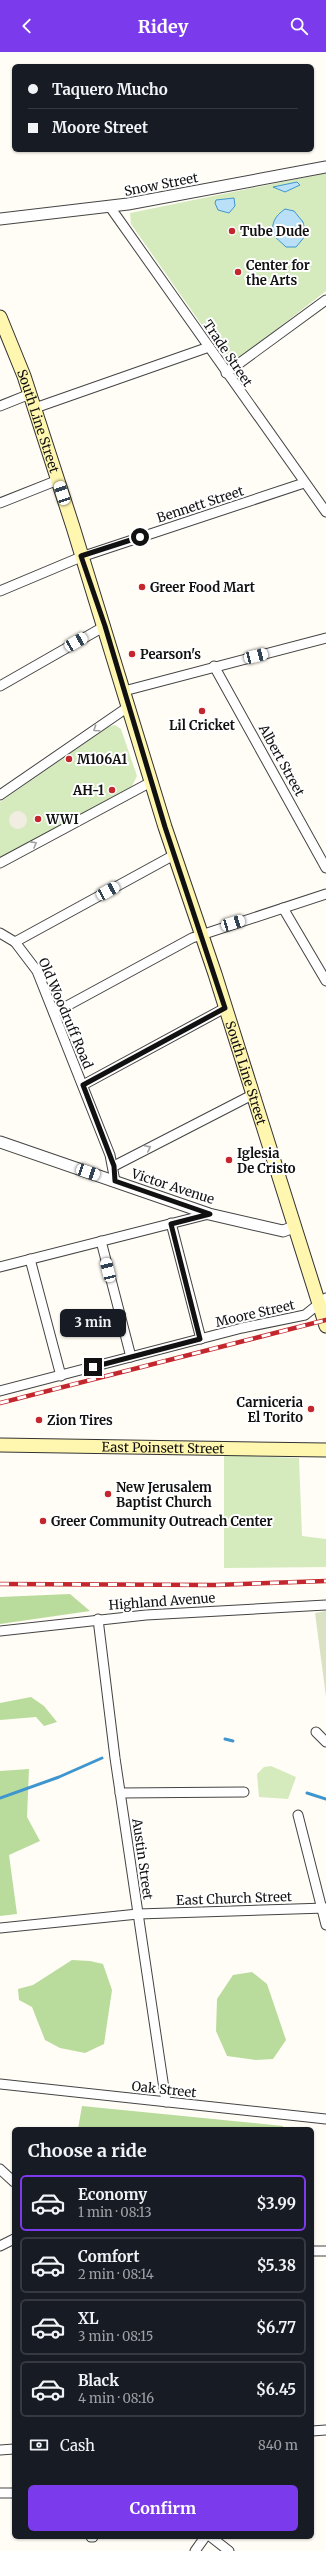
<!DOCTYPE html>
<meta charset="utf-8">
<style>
:root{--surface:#171b24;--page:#20242c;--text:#f1f3f6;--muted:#9ea1a6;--line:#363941;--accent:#7c3aed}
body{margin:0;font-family:Merriweather,serif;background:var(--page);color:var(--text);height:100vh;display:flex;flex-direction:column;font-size:15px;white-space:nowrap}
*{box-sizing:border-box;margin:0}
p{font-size:13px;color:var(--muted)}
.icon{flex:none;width:22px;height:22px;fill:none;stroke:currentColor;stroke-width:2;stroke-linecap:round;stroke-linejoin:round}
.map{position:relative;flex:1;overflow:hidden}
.panel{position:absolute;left:12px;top:2075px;width:302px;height:412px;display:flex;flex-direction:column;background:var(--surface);border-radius:6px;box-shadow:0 1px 3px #0004}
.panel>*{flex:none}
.banner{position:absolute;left:12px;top:12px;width:302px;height:88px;border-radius:6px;box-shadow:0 1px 3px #0004;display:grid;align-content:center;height:88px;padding:0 16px;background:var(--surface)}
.end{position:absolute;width:18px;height:18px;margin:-9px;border:5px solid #111;background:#fff;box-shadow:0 0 0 2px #fff}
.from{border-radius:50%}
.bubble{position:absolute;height:28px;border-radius:6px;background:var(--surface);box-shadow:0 1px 3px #0004;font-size:13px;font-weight:700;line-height:28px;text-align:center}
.car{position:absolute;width:12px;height:24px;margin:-12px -6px;border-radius:5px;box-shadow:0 0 3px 1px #0007;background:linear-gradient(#fff 24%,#345 0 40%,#fff 0 76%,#345 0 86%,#fff 0)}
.banner b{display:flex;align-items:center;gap:14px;height:38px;font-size:15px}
.banner b+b{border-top:1px solid var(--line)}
.banner i{width:10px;height:10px;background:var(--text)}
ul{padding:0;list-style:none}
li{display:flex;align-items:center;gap:12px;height:56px;margin:0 8px 6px;padding:0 8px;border:2px solid var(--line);border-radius:6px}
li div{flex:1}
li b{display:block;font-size:15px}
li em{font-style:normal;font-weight:700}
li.current{border-color:var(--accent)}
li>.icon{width:36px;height:36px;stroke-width:1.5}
h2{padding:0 16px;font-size:18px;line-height:48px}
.pay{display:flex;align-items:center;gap:10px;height:44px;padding:0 16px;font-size:15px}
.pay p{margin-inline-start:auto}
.cta{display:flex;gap:8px;margin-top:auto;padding:8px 16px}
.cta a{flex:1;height:46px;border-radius:6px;background:var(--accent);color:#fff;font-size:16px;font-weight:700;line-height:46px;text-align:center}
header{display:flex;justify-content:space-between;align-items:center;height:52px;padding:0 16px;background:var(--accent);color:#fff;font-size:18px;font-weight:700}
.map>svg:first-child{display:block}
.green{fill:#d5ebbd}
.forest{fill:#b9dc9c}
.cemetery{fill:#d9e3c4}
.plaza{fill:#f1ede2}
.water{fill:#b9e0f7;stroke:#3f96cf}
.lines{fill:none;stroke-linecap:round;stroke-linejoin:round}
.stream{stroke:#3f96cf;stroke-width:3}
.minor-casing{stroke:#444;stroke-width:11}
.tertiary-casing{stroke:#444;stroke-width:13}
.secondary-casing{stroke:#333;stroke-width:15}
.minor{stroke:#fff;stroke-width:9}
.tertiary{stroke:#fff;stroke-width:11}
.secondary{stroke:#fff6b0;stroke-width:13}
.rail-casing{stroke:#c4262e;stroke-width:4.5}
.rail{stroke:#fff;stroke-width:3;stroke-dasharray:9;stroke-linecap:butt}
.oneway{stroke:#a0a0a0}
.route{stroke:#111;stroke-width:5}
.poi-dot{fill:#c4262e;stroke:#fff;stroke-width:1.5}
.labels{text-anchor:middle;stroke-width:4;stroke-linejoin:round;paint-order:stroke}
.street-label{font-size:13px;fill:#111;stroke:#fff}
.poi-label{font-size:13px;font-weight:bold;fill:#111;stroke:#fff;text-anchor:start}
</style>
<header><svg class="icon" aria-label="back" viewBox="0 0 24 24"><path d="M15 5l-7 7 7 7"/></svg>Ridey<svg class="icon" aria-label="search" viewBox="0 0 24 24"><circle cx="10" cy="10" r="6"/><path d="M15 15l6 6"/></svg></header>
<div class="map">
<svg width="326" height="2499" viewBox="0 0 326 2499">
<rect width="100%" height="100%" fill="#fffdf5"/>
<g class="green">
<polygon points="326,121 326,239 242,304 227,309 131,172 130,161"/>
<polygon points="115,673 121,677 137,724 132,734 0,806 0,750 108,675"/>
<polygon points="224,1403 299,1406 302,1484 326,1487 326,1515 224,1516"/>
<polygon points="271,1714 296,1725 288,1747 259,1745 257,1722 264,1715"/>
</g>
<g class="forest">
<polygon points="70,1542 90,1559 0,1572 0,1545"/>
<polygon points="31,1645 44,1654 57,1670 44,1674 36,1665 0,1668 0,1651"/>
<polygon points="29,1717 27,1765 40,1789 9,1803 17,1862 0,1864 0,1719"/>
<polygon points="72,1908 90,1909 103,1912 112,1938 104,1992 85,2001 60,1996 45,1988 32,1955 19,1948 18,1937 33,1933"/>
<polygon points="252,1920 267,1932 286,1988 273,2007 256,2008 227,2004 216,1979 217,1947 233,1923"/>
<polygon points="82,2054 283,2074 282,2077 78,2077"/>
</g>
<polygon class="cemetery" points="326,1559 326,1645 315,1561"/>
<circle class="plaza" cx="18" cy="768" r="9"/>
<g class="water">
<polygon points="297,130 300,133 285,140 273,135"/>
<polygon points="234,146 235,154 229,161 218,158 215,151 216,148"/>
<path d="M 285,157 L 294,159 L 303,170 L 306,183 L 296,195 L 286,195 L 273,183 C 271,171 275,164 285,157 Z"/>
</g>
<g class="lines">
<g class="stream">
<polyline points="225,1687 233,1689"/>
<polyline points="307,1741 326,1747"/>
<polyline points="0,1746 59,1725 102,1706"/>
</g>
<g class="minor-casing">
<g id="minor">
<polyline points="110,155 326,460"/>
<polyline points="226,321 326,248"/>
<polyline points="0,354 30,342"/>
<polyline points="35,356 209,295"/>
<polyline points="0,451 58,428"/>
<polyline points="0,539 81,505 304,431"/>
<polyline points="214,614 326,816"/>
<polyline points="0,634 105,574"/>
<polyline points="124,639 326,586"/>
<polyline points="0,743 128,655"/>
<polyline points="0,811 151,730"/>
<polyline points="283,856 326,929"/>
<polyline points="0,881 15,890 37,919 110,1103 115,1129"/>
<polyline points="15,890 174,803"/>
<polyline points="54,961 192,886 326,842"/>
<polyline points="83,1033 225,956"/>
<polyline points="114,1114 252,1043"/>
<polyline points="171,1171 201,1287"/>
<polyline points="101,1189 131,1305"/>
<polyline points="30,1207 61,1324"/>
<polyline points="0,1215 209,1162"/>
<polyline points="0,1339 242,1276 305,1263 326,1246"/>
<polyline points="98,1567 115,1706 166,2050"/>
<polyline points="0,1579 146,1563 326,1553"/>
<polyline points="316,1680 326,1690"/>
<polyline points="120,1741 244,1740"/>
<polyline points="298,1763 326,1873"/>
<polyline points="0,1876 138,1862 326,1856"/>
<polyline points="0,2032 326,2067"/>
<polyline points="0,2117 14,2130"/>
<polyline points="0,2194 14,2187"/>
<polyline points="312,2199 326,2199"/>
<polyline points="312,2379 326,2378"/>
<polyline points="0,2398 14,2397"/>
<polyline points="0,2441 14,2441"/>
<polyline points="91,2485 93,2485"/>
<polyline points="211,2485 229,2499"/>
<polyline points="195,2499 205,2485"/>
</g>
</g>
<g class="tertiary-casing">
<g id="tertiary">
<polyline points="0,167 128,152 326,115"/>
<polyline points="0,1090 209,1162 283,1179 294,1175"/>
</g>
</g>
<g class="secondary-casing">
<g id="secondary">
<path id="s1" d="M 0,265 L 24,324 L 73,475 L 165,775 L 215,922 L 326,1274"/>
<path id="s2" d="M 0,1393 L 326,1398"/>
</g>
</g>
<use href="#minor" class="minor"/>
<use href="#tertiary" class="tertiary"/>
<use href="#secondary" class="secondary"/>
<g class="rail-casing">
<g id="rail">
<polyline points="0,1351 326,1268"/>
<polyline points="0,1532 215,1533 326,1529"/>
</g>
</g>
<use href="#rail" class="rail"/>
</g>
<defs><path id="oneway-chevron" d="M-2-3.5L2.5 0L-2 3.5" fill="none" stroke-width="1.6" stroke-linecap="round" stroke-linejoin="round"/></defs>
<g class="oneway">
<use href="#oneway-chevron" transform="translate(96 677) rotate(145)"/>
<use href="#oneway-chevron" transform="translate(34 792) rotate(-29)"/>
<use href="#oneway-chevron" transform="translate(148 1096) rotate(-27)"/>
</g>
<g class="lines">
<polyline class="route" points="93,1315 200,1287 171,1172 210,1162 115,1129 114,1114 83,1033 225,956 165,775 105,574 81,504 140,485"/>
</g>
<g class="poi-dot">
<circle cx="232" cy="179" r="4"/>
<circle cx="238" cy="220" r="4"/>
<circle cx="142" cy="535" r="4"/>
<circle cx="132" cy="602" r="4"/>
<circle cx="202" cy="659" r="4"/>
<circle cx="69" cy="707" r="4"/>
<circle cx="112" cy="738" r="4"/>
<circle cx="38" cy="767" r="4"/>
<circle cx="229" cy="1108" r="4"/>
<circle cx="311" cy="1357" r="4"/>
<circle cx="39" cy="1368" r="4"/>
<circle cx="108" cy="1442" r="4"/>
<circle cx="43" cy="1469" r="4"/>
</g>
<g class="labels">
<g class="street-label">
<text transform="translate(161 132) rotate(-11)" y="5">Snow Street</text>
<text transform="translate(228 301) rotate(56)" y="5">Trade Street</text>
<text dy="5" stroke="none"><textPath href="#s1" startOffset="111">South Line Street</textPath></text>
<text transform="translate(200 452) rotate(-18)" y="5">Bennett Street</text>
<text transform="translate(282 708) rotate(61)" y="5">Albert Street</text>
<text transform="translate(66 961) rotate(67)" y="5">Old Woodruff Road</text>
<text dy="5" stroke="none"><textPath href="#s1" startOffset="795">South Line Street</textPath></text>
<text transform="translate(173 1134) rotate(18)" y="5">Victor Avenue</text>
<text transform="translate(255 1261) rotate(-13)" y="5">Moore Street</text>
<text dy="5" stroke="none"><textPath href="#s2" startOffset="163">East Poinsett Street</textPath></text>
<text transform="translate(162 1549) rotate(-4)" y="5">Highland Avenue</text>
<text transform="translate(143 1807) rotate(82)" y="5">Austin Street</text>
<text transform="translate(234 1846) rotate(-2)" y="5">East Church Street</text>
<text transform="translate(164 2037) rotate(6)" y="5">Oak Street</text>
</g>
<g class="poi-label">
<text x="240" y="184">Tube Dude</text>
<text x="246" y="218">Center for<tspan x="246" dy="15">the Arts</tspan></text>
<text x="150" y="540">Greer Food Mart</text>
<text x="140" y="607">Pearson's</text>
<text x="202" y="678" text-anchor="middle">Lil Cricket</text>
<text x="77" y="712">M106A1</text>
<text x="104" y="743" text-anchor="end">AH-1</text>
<text x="46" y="772">WWI</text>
<text x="237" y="1106">Iglesia<tspan x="237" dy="15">De Cristo</tspan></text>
<text x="303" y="1355" text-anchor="end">Carniceria<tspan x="303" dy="15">El Torito</tspan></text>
<text x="47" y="1373">Zion Tires</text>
<text x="116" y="1440">New Jerusalem<tspan x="116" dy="15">Baptist Church</tspan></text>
<text x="51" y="1474">Greer Community Outreach Center</text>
</g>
</g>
</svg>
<i class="end from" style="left:140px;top:485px"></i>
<i class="end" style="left:93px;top:1315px"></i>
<div class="bubble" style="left:60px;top:1257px;width:66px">3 min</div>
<i class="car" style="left:62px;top:441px;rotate:342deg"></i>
<i class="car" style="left:76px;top:590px;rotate:60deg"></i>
<i class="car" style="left:256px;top:604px;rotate:76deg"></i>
<i class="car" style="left:108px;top:839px;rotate:61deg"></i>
<i class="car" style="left:233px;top:871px;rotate:73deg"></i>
<i class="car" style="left:88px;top:1120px;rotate:109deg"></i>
<i class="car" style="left:108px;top:1218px;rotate:346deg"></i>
<div class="banner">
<b><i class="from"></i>Taquero Mucho</b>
<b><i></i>Moore Street</b>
</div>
<section class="panel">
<h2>Choose a ride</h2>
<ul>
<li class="current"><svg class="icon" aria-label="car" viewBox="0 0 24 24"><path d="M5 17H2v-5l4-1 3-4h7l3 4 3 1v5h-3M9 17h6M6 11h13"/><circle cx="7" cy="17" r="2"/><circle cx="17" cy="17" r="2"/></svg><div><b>Economy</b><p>1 min · 08:13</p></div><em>$3.99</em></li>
<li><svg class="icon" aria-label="car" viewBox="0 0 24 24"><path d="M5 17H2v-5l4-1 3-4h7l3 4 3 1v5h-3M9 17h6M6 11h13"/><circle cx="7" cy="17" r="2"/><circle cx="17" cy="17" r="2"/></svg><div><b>Comfort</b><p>2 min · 08:14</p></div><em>$5.38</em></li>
<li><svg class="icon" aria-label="car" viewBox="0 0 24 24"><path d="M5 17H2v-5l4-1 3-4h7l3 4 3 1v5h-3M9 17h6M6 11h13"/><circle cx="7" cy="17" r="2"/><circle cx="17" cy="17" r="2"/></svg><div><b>XL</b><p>3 min · 08:15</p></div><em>$6.77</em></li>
<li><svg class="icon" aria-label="car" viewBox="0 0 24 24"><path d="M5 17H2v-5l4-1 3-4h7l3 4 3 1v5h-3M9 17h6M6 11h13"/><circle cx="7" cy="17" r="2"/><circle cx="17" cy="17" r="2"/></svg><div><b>Black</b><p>4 min · 08:16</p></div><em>$6.45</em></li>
</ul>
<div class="pay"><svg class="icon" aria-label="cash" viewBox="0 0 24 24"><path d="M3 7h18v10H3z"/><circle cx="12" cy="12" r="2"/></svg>Cash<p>840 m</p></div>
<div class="cta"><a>Confirm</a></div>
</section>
</div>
